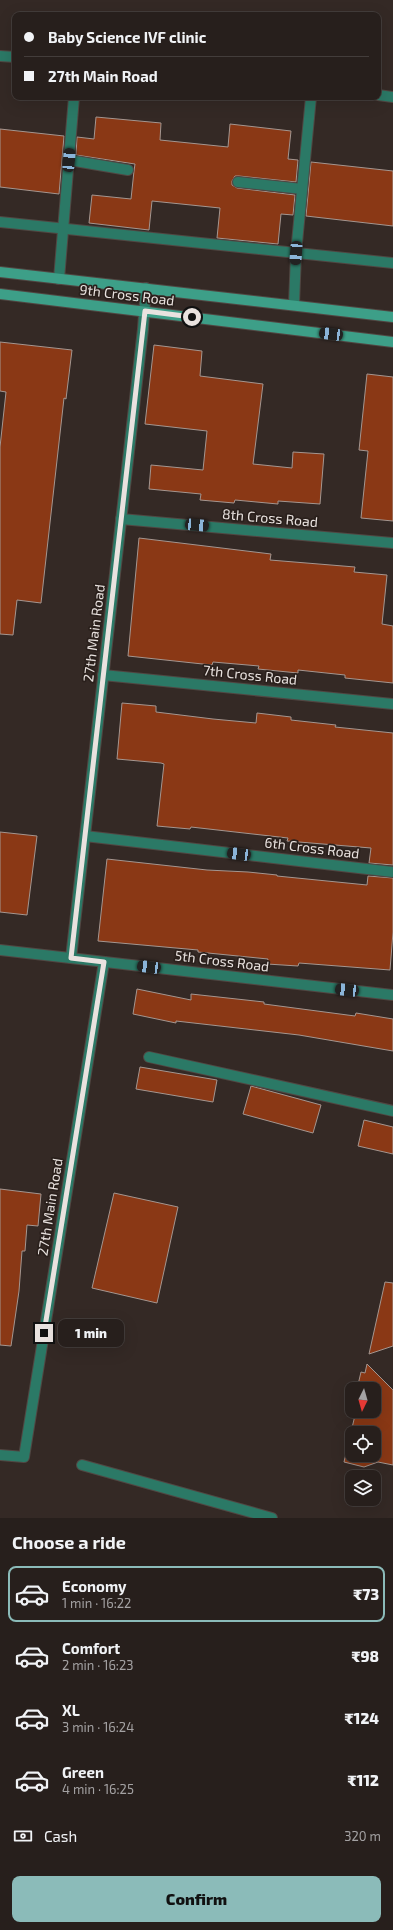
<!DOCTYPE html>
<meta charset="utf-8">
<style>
:root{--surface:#271f1c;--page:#2f2725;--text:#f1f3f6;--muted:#a4a2a3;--line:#433d3b;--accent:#8bbbb9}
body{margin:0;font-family:"Exo 2",sans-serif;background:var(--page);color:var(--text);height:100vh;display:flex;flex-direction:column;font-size:15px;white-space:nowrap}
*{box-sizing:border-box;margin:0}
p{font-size:13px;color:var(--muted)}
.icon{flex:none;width:22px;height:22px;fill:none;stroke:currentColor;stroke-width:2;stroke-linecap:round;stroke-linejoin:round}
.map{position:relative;height:1518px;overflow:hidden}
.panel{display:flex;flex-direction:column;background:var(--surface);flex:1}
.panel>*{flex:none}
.top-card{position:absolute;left:12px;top:12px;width:369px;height:88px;border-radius:8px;box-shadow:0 4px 16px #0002,0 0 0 1px var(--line);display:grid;align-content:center;height:88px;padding:0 12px;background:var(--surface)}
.needle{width:26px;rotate:185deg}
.tools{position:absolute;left:345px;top:1382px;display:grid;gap:8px}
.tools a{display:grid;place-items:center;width:36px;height:36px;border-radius:8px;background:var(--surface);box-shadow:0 4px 16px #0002,0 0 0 1px var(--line);font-size:20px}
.end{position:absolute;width:18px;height:18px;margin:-9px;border:5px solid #e9e2df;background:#111;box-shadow:0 0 0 2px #111}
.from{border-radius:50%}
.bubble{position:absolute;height:28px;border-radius:8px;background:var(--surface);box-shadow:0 4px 16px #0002,0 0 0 1px var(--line);font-size:13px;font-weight:800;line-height:28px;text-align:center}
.car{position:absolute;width:12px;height:24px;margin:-12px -6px;border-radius:5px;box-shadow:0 0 3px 1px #0007;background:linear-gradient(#222 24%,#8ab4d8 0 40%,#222 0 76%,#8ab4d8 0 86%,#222 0)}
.top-card b{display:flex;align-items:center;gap:14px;height:38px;font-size:15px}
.top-card b+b{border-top:1px solid var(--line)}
.top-card i{width:10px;height:10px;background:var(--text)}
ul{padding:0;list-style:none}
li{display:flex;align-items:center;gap:12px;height:56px;margin:0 8px 6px;padding:0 4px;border:2px solid transparent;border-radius:8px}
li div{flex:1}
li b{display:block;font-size:15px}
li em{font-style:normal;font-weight:800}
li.on{border-color:var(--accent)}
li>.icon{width:36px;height:36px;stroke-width:1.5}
h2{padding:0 12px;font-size:18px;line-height:48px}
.pay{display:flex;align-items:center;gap:10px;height:44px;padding:0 12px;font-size:15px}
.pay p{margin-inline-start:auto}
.button{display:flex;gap:8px;margin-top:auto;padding:8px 12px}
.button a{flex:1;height:46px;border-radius:8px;background:var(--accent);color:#111;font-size:16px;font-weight:800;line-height:46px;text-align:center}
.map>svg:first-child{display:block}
.building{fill:#8a3815;stroke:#a49690;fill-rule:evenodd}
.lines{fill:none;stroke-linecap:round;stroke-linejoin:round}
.minor-casing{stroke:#514743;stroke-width:12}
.secondary-casing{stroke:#514743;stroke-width:12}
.minor{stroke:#2b7966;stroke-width:10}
.secondary{stroke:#3d9f88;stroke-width:10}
.route{stroke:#e9e2df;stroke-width:5}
.labels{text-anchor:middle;stroke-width:3.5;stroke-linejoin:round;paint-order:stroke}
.street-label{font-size:14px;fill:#e9e2df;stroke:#2a201c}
</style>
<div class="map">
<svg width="393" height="1518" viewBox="0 0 393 1518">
<rect width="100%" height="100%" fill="#342925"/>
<g class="building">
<polygon points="96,117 161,123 160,140 228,147 230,124 291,131 288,159 298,160 296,182 239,176 235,176 232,181 232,185 237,188 295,195 293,215 281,214 278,244 217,238 220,208 152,201 149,230 89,223 92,195 131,199 134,171 135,164 76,155 77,137 94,139"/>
<polygon points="0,129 64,136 59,194 0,187"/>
<polygon points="311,162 393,171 393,226 306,216"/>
<polygon points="0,342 72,350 66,399 64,398 41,603 17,600 13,635 0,634 0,447 6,392 0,391"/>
<polygon points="154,345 202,351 200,376 263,384 253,464 292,468 293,452 324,454 320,504 278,501 278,504 235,500 234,503 200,500 201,494 149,489 151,465 203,470 207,431 145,424"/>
<polygon points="367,374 393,377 393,521 361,518 368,451 359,450"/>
<polygon points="139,538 271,554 270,560 355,567 354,572 387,575 382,624 393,626 393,683 345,678 345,675 298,670 298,673 258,669 259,666 213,662 212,665 128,656"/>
<polygon points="122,703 156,706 156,712 213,719 256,723 257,713 291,717 291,720 336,725 335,727 393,733 393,865 369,863 371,848 287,841 288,838 191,827 190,829 157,826 164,764 161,763 117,759"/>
<polygon points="0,832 37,836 27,915 0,912"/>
<polygon points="107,859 207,870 248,872 277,875 277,876 367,885 368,876 393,878 393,932 390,970 299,963 298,966 267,964 268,959 198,952 198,950 98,941"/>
<polygon points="137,989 191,1000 191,994 264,1002 264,1004 355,1016 356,1013 393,1019 393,1051 299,1035 176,1021 176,1023 133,1014"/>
<polygon points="140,1067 217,1080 213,1102 136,1089"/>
<polygon points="251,1086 321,1105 313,1133 243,1114"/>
<polygon points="364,1120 393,1127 393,1154 358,1146"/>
<polygon points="0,1189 41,1194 38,1226 27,1225 25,1251 22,1251 19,1291 11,1346 0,1345"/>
<polygon points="114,1193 178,1207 157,1303 92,1288"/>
<polygon points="385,1282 393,1283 393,1346 369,1354"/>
<path d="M 367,1364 L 393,1390 L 393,1465 L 378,1462 L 364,1467 L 344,1462 L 356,1411 L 374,1411 L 374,1389 L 357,1389 L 361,1372 L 365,1373 ZM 352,1433 L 374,1433 L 374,1455 L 352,1455 Z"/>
</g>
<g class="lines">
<g class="minor-casing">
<g id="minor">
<polyline points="0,56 15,57"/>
<polyline points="378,95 393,97"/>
<polyline points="69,160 128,170"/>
<polyline points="238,182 302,189"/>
<polyline points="0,222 393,263"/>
<polyline points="59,279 74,97"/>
<polyline points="294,305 296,253 311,97"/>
<polyline points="121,519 393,543"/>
<polyline points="103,675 393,704"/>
<polyline points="85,836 393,872"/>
<polyline points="0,950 393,995"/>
<polyline points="71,958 143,329 146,288"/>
<polyline points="149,1057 393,1111"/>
<polyline points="0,1455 24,1457 104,962"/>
<polyline points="82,1465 272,1518"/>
</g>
</g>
<g class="secondary-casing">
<g id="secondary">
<polyline points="0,272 393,317"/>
<polyline points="0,294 393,342"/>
</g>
</g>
<use href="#minor" class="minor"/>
<use href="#secondary" class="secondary"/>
</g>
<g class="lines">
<polyline class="route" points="44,1333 104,962 71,958 145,311 192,317"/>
</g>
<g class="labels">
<g class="street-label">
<text transform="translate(127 295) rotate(7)" y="5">9th Cross Road</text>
<text transform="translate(270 518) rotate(5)" y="5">8th Cross Road</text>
<text transform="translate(94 633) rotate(-83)" y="5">27th Main Road</text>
<text transform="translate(250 675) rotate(6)" y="5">7th Cross Road</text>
<text transform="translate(312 848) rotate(7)" y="5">6th Cross Road</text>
<text transform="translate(222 961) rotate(7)" y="5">5th Cross Road</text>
<text transform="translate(50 1207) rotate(-81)" y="5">27th Main Road</text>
</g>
</g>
</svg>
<div class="tools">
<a><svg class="needle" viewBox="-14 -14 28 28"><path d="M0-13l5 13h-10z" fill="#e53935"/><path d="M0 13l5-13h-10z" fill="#a4a2a3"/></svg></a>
<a><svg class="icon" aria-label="locate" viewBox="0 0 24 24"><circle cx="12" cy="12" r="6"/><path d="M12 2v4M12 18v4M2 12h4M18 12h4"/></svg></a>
<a><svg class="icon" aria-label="layers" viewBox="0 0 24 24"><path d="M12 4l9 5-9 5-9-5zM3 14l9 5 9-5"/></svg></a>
</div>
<i class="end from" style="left:192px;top:317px"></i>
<i class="end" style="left:44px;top:1333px"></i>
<div class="bubble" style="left:58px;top:1319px;width:66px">1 min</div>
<i class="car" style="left:69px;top:160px;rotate:5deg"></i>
<i class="car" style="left:296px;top:253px;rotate:184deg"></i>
<i class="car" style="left:331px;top:334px;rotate:277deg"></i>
<i class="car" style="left:197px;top:525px;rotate:95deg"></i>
<i class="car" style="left:239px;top:854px;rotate:277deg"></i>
<i class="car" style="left:149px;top:967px;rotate:277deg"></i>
<i class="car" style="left:347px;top:990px;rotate:276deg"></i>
<div class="top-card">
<b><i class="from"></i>Baby Science IVF clinic</b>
<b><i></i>27th Main Road</b>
</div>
</div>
<section class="panel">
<h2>Choose a ride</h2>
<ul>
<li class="on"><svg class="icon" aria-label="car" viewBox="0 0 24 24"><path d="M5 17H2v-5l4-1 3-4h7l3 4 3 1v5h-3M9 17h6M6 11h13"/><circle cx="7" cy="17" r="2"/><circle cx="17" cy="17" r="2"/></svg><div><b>Economy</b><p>1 min · 16:22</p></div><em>₹73</em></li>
<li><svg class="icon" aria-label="car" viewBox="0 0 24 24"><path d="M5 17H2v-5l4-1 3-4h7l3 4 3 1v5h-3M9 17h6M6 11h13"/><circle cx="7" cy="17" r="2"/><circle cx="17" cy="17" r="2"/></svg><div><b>Comfort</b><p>2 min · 16:23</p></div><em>₹98</em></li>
<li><svg class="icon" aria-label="car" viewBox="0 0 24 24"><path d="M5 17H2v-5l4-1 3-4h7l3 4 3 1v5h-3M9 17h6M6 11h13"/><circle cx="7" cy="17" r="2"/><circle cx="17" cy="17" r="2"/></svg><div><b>XL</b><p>3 min · 16:24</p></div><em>₹124</em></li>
<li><svg class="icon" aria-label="car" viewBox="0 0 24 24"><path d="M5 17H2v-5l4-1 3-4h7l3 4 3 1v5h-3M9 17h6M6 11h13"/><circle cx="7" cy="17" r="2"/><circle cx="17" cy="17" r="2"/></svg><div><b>Green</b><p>4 min · 16:25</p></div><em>₹112</em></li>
</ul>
<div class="pay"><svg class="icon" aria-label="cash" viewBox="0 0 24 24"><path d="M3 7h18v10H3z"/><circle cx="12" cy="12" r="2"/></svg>Cash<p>320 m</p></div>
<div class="button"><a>Confirm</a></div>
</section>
